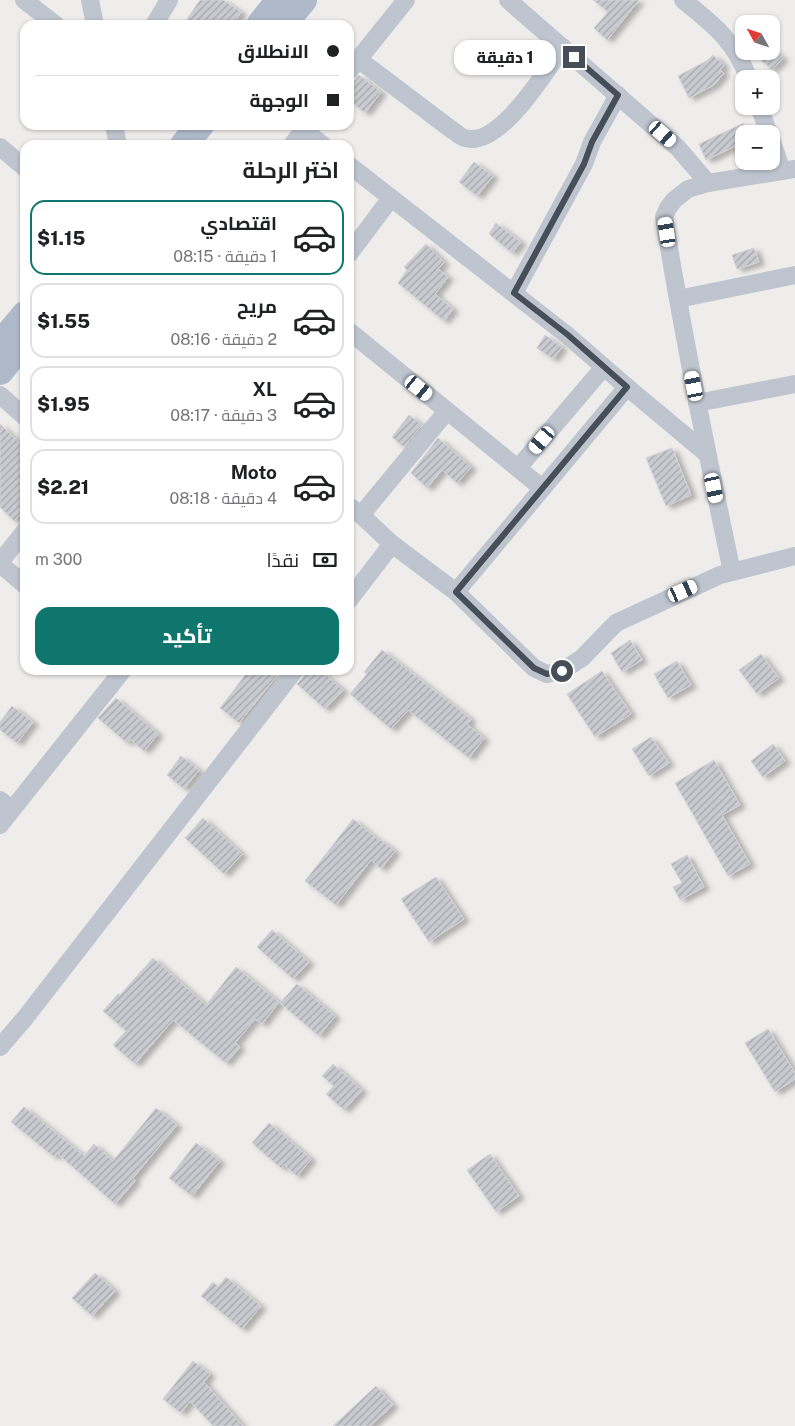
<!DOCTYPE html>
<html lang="ar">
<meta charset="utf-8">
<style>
:root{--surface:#fff;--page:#f2f2f2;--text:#202124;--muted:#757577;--line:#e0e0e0;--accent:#0f766e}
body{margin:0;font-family:"Public Sans",Cairo,sans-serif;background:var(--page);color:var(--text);direction:rtl;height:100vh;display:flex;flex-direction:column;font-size:19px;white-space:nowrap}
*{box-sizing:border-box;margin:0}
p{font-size:16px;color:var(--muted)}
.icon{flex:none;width:28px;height:28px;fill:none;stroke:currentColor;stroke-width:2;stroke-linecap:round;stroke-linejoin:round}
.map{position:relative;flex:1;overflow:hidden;direction:ltr}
.details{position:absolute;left:20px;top:140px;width:334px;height:535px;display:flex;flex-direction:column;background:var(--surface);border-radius:15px;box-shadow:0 1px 4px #0004;direction:rtl}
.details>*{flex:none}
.hud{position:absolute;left:20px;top:20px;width:334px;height:110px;border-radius:15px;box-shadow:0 1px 4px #0004;direction:rtl;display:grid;align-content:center;height:110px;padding:0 15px;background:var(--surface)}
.needle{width:32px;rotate:310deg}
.tools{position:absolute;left:735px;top:15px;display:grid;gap:10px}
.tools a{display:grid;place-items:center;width:45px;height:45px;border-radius:10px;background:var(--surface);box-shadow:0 1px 4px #0004;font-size:25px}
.end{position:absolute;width:22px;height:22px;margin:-11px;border:6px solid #464e58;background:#fff;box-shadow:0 0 0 2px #fff}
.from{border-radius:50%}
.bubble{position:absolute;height:35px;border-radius:15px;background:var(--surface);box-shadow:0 1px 4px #0004;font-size:16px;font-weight:800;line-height:35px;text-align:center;direction:rtl}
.car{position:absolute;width:15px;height:30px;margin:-15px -8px;border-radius:6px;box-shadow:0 0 4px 1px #0007;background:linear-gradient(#fff 24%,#345 0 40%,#fff 0 76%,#345 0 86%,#fff 0)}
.hud b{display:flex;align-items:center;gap:18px;height:48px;font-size:19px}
.hud b+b{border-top:1px solid var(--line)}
.hud i{width:12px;height:12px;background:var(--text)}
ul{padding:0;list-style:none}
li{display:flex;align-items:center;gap:15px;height:75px;margin:0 10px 8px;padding:0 5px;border:2px solid var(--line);border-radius:15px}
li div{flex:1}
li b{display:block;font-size:19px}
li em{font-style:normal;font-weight:800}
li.active{border-color:var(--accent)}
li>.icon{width:45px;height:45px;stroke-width:1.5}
h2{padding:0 15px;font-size:22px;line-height:60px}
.pay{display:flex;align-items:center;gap:12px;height:55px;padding:0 15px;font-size:19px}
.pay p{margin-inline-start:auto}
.primary-button{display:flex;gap:10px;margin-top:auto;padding:10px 15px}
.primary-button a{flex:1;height:58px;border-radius:15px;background:var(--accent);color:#fff;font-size:20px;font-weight:800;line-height:58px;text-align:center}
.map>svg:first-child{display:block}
.building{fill:url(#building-hatch);stroke:#d1d2d8;filter:url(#shadow)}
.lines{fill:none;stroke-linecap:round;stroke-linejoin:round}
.street{stroke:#bec5ce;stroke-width:18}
.primary{stroke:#aeb9ca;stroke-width:28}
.route{stroke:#464e58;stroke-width:6}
</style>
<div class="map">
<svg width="795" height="1426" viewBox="0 0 795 1426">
<defs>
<pattern id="building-hatch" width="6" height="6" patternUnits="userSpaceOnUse" patternTransform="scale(1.25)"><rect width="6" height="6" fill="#cacbd1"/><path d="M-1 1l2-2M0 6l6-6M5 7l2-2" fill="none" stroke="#a6a7ac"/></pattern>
<filter id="shadow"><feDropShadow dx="5.5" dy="3" stdDeviation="2.5" flood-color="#0004"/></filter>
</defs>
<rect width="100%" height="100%" fill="#efedec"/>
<g class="building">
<polygon points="200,0 223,0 241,12 233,25 183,25"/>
<polygon points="593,0 639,0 607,40 594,28 608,12"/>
<polygon points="771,48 783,58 772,70 759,58 765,51 771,51"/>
<polygon points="713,55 724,65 720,70 724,73 714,85 689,98 678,76 708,60"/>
<polygon points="359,75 381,92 365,113 349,100 349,87"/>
<polygon points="744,123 744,142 706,160 699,144"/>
<polygon points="474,162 493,176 477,196 459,182"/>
<polygon points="496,223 521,242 512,253 489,234"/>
<polygon points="426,244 444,262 438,269 448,277 435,294 453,309 444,321 398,283 407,270 404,267"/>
<polygon points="754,248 759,262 737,269 732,255"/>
<polygon points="545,335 562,347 553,359 537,348"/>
<polygon points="409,415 422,425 404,447 392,437"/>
<polygon points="0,424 25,448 25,509 14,521 0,507"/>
<polygon points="438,438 471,467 457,483 442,470 427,488 411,473"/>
<polygon points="672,448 691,495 666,506 646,458"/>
<polygon points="630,640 642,660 622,672 611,653"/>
<polygon points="382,650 471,719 467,724 484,738 469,758 408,710 391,729 350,694 367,674 364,672"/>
<polygon points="761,654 779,678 757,694 739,670"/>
<polygon points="677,661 691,685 668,698 654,674"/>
<polygon points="249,670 267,670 276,677 239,723 220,708"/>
<polygon points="305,670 320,670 343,690 325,709 297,684 303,677"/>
<polygon points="602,671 631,714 595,737 567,694"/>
<polygon points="116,698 158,734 144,751 130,739 127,743 98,718"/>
<polygon points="12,706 33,722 17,743 0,730 0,722"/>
<polygon points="651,737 669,763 649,776 632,749"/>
<polygon points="773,744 785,761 763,777 751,761"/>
<polygon points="181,756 199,770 184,789 167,775"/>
<polygon points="714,760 740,805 722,815 750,864 728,876 675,783"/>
<polygon points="203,818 242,854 224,874 185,838"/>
<polygon points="353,819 380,841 381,840 395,851 381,869 371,860 336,905 305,881"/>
<polygon points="687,855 704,887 680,900 673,887 682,883 671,864"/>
<polygon points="436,877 464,919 429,942 401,899"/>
<polygon points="272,930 309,962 293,979 257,947"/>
<polygon points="153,958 206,1005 236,967 279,1002 262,1024 255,1019 235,1043 240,1047 226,1063 173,1020 135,1064 113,1045 126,1031 103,1011 118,994 120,995"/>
<polygon points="297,984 335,1016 319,1036 280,1003"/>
<polygon points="768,1029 795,1073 795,1079 775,1092 745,1043"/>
<polygon points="333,1064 362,1090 344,1110 326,1094 334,1086 322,1076"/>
<polygon points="24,1107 84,1156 94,1144 113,1161 156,1108 177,1125 133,1178 135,1181 115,1204 57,1153 54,1157 11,1122"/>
<polygon points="269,1123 311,1159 297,1176 284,1165 281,1168 252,1143"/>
<polygon points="196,1143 220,1161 192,1196 169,1178"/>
<polygon points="490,1154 519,1196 496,1212 467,1170"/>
<polygon points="95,1273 115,1291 92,1316 72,1298"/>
<polygon points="226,1277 261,1306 242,1329 201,1296 213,1282 218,1287"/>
<polygon points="193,1361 210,1374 204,1382 243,1426 213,1426 190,1401 181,1413 163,1399"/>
<polygon points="376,1386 393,1405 370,1426 333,1426"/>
</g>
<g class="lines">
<g class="street">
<polyline points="24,0 56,25"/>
<polyline points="90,0 95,25"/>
<polyline points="508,0 678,148 708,183"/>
<path d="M 683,0 C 714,25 734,40 749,79"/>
<polyline points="154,25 169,0"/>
<path d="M 358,59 L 452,130 C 456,132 460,137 465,138 C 499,149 546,71 563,47"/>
<polyline points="349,71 406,0"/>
<polyline points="759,106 769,134"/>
<polyline points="114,125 118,145"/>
<polyline points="304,130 323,145"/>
<polyline points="771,139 782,171"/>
<polyline points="292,145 307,125"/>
<polyline points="0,147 25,168"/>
<polyline points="349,165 567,335 627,387 707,454"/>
<polyline points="349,254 391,198"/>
<polyline points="514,293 584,164 592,142 618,95"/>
<polyline points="678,299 795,275"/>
<polyline points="349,331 542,488"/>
<polyline points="0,395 25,417"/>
<polyline points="697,403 795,384"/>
<polyline points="518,468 604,367"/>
<polyline points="349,506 361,515 392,544 456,592 534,668 547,674 562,671 582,658 616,623 720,575 795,556"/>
<polyline points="361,515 447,411"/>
<polyline points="0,562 25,531"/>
<polyline points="0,564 25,585"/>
<path d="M 732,572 C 707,454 683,336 664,217 L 668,208 L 674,200 L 688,189 L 708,183 L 795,169"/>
<polyline points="456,592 627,387"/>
<polyline points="349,600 392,544"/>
<polyline points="0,800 12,810"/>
<polyline points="0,825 123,670"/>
<polyline points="0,1047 25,1018 295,670"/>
</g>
<g class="primary">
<polyline points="260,25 280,0"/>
<polyline points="282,25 303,0"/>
<polyline points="184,145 200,125"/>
<polyline points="0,345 25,315"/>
<polyline points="0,371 25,340"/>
</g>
</g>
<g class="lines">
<polyline class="route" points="562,671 547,674 534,668 456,592 627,387 568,335 514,293 584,164 592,142 618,95 574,57"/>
</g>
</svg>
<div class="tools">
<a><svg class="needle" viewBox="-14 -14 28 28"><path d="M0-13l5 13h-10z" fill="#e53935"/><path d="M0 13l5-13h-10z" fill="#757577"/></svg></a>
<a>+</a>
<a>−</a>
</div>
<i class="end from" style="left:562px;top:671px"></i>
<i class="end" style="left:574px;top:57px"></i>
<div class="bubble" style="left:454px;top:40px;width:102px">1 دقيقة</div>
<i class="car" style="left:663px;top:134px;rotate:131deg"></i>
<i class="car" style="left:667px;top:232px;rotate:351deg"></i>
<i class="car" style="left:694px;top:386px;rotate:349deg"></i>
<i class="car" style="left:419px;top:388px;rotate:129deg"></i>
<i class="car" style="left:542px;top:440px;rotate:220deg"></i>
<i class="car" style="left:714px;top:488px;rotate:168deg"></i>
<i class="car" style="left:683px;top:591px;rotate:66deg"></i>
<div class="hud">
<b><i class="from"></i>الانطلاق</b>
<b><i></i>الوجهة</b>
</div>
<section class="details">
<h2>اختر الرحلة</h2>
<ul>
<li class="active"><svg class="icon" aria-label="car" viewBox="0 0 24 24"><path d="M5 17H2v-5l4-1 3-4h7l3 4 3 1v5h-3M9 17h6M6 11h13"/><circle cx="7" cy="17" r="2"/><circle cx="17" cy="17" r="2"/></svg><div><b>اقتصادي</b><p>1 دقيقة · 08:15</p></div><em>$1.15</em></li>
<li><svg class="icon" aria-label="car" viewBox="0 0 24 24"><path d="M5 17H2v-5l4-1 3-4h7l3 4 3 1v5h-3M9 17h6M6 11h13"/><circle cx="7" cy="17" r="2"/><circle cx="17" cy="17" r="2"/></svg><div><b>مريح</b><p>2 دقيقة · 08:16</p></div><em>$1.55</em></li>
<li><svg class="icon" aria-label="car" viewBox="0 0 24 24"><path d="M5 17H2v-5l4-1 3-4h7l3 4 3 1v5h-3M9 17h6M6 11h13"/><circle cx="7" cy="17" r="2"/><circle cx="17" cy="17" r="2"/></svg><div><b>XL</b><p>3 دقيقة · 08:17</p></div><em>$1.95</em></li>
<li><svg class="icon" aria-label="car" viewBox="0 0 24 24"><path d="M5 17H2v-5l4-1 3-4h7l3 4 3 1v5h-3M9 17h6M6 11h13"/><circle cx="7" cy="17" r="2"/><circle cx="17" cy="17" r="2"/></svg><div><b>Moto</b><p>4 دقيقة · 08:18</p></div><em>$2.21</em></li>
</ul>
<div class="pay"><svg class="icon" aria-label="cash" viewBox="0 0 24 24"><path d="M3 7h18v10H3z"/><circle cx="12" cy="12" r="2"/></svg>نقدًا<p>300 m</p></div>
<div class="primary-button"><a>تأكيد</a></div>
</section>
</div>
